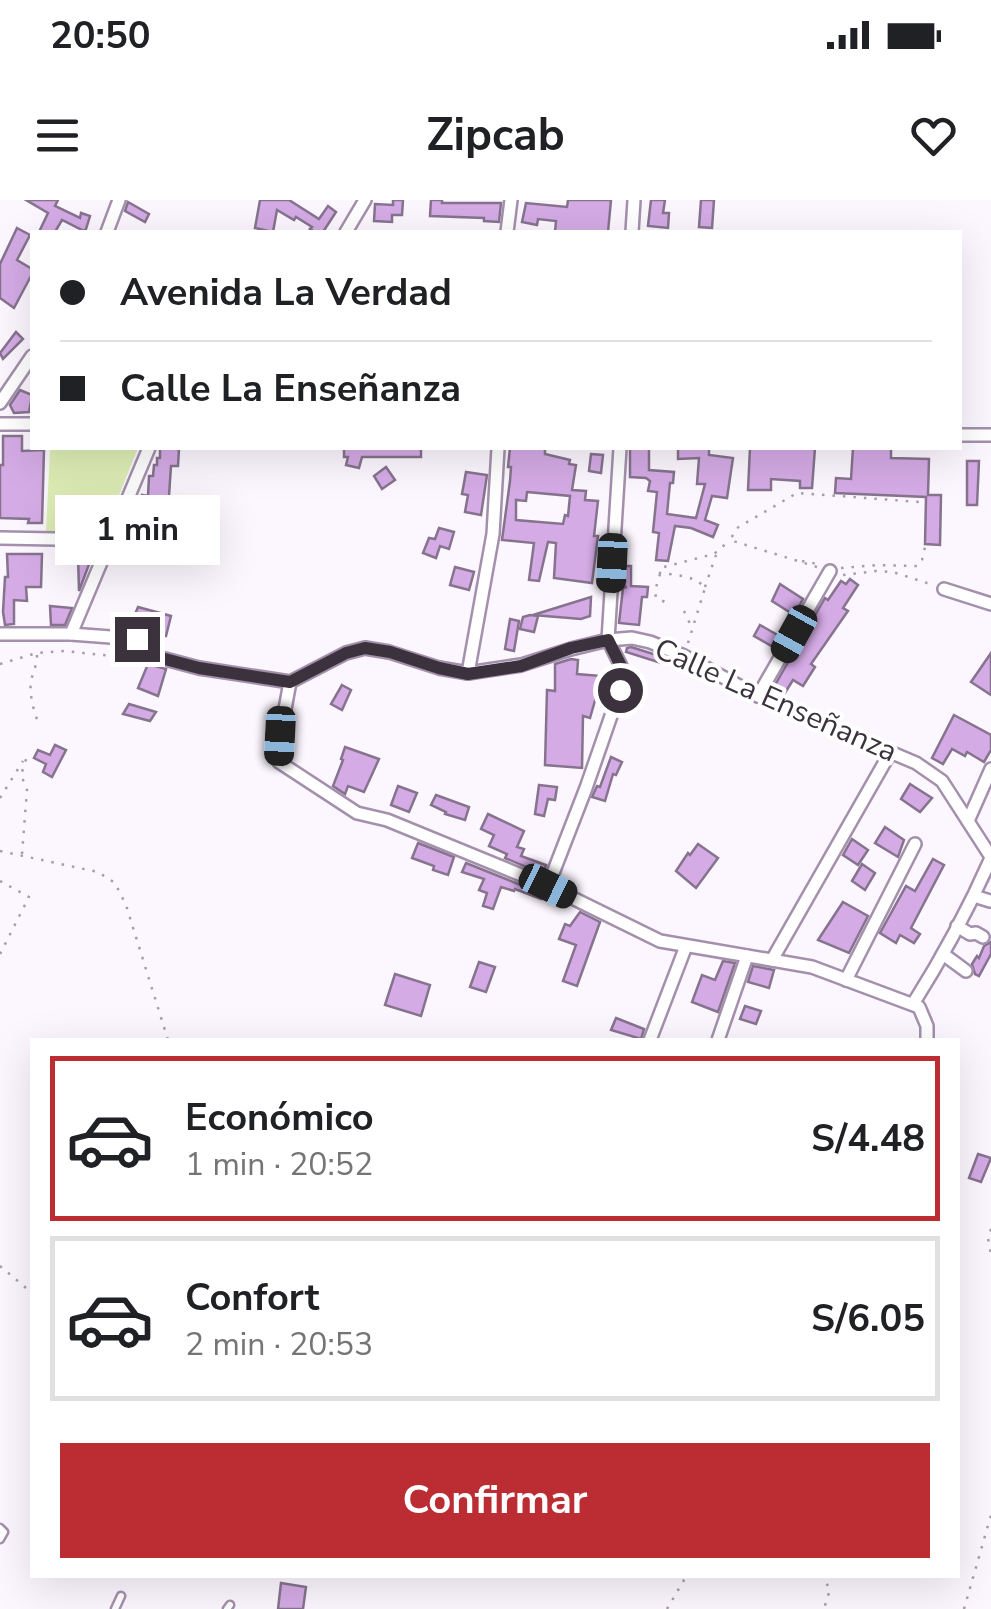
<!DOCTYPE html>
<html lang="es">
<meta charset="utf-8">
<style>
:root{--surface:#fff;--page:#f2f2f2;--text:#202124;--muted:#757577;--line:#e0e0e0;--accent:#bc2c33}
body{margin:0;font-family:"Nunito Sans",sans-serif;background:var(--page);color:var(--text);height:100vh;display:flex;flex-direction:column;font-size:38px;white-space:nowrap}
*{box-sizing:border-box;margin:0}
p{font-size:32px;color:var(--muted)}
.icon{flex:none;width:55px;height:55px;fill:none;stroke:currentColor;stroke-width:2;stroke-linecap:round;stroke-linejoin:round}
.map{position:relative;flex:1;overflow:hidden}
.side{position:absolute;left:30px;top:838px;width:930px;height:540px;display:flex;flex-direction:column;background:var(--surface);border-radius:0px;box-shadow:0 10px 40px #0002}
.side>*{flex:none}
.guide{position:absolute;left:30px;top:30px;width:932px;height:220px;border-radius:0px;box-shadow:0 10px 40px #0002;display:grid;align-content:center;height:220px;padding:0 30px;background:var(--surface)}
.end{position:absolute;width:45px;height:45px;margin:-22px;border:12px solid #3b323e;background:#fff;box-shadow:0 0 0 5px #fff}
.from{border-radius:50%}
.bubble{position:absolute;height:70px;border-radius:0px;background:var(--surface);box-shadow:0 10px 40px #0002;font-size:32px;font-weight:700;line-height:70px;text-align:center}
.car{position:absolute;width:30px;height:60px;margin:-30px -15px;border-radius:12px;box-shadow:0 0 8px 2px #0007;background:linear-gradient(#222 24%,#8ab4d8 0 40%,#222 0 76%,#8ab4d8 0 86%,#222 0)}
.guide b{display:flex;align-items:center;gap:35px;height:95px;font-size:38px}
.guide b+b{border-top:2px solid var(--line)}
.guide i{width:25px;height:25px;background:var(--text)}
ul{padding:18px 0 0;list-style:none}
li{display:flex;align-items:center;gap:30px;height:165px;margin:0 20px 15px;padding:0 10px;border:5px solid var(--line);border-radius:0px}
li div{flex:1}
li b{display:block;font-size:38px}
li em{font-style:normal;font-weight:700}
li.active{border-color:var(--accent)}
li>.icon{width:90px;height:90px;stroke-width:1.5}
.primary-button{display:flex;gap:20px;margin-top:auto;padding:20px 30px}
.primary-button a{flex:1;height:115px;border-radius:0px;background:var(--accent);color:#fff;font-size:40px;font-weight:700;line-height:115px;text-align:center}
.status{display:flex;justify-content:space-between;align-items:center;height:70px;padding:0 50px;background:var(--surface);direction:ltr}
.status svg{height:28px;fill:currentColor}
header{display:flex;justify-content:space-between;align-items:center;height:130px;padding:0 30px;background:var(--surface);font-size:45px;font-weight:700}
.map>svg:first-child{display:block}
.green{fill:#deedb5}
.building{fill:#d4abe5;stroke:#86738e;stroke-width:2.5;fill-rule:evenodd}
.lines{fill:none;stroke-linecap:round;stroke-linejoin:round}
.lane-casing{stroke:#a490ac;stroke-width:11}
.street-casing{stroke:#a490ac;stroke-width:16}
.path{stroke:#a59ea8;stroke-width:2.5;stroke-dasharray:2.5 8;stroke-linecap:butt}
.lane{stroke:#fff;stroke-width:6}
.street{stroke:#fff;stroke-width:11}
.route{stroke:#3b323e;stroke-width:12}
.labels{text-anchor:middle;stroke-width:8;stroke-linejoin:round;paint-order:stroke}
.street-label{font-size:30px;fill:#3b323e;stroke:#fff}
</style>
<div class="status"><b>20:50</b><svg viewBox="0 0 49 12"><path d="M0 12V9h3v3zM5 12V6h3v6zM10 12V3h3v9zM15 12V0h3v12zM26 1h20v11H26zM47 4h2v5h-2z"/></svg></div>
<header><svg class="icon" aria-label="menu" viewBox="0 0 24 24"><path d="M4 6h16M4 12h16M4 18h16"/></svg>Zipcab<svg class="icon" aria-label="heart" viewBox="0 0 24 24"><path d="M12 20l-8-8c-3-5 5-10 8-4 3-6 11-1 8 4z"/></svg></header>
<div class="map">
<svg width="991" height="1409" viewBox="0 0 991 1409">
<rect width="100%" height="100%" fill="#fcf7fe"/>
<polygon class="green" points="50,248 138,248 105,330 46,331"/>
<g class="building">
<polygon points="26,0 58,0 55,6 80,18 81,13 90,16 86,29 84,31 62,20 55,32 39,32 48,13"/>
<polygon points="260,0 289,0 319,19 328,6 336,12 323,32 315,32 310,29 312,27 296,17 294,20 277,10 273,32 255,28"/>
<polygon points="393,0 403,0 402,15 392,15 392,22 374,21 375,4 393,5"/>
<polygon points="431,0 442,0 442,3 501,3 499,22 484,21 484,18 430,16"/>
<polygon points="568,0 611,0 608,32 555,32 556,21 538,19 537,25 522,22 526,3 567,7"/>
<polygon points="651,0 665,0 663,13 669,13 668,28 648,26"/>
<polygon points="701,0 714,0 712,28 699,27"/>
<polygon points="128,2 149,14 145,22 125,11"/>
<polygon points="17,28 30,35 17,60 32,69 32,74 14,108 0,98 0,64"/>
<polygon points="16,132 23,139 3,159 0,153"/>
<polygon points="20,190 32,195 29,212 14,213 10,205"/>
<polygon points="3,236 22,236 22,251 44,250 42,323 28,323 29,319 0,318 0,265 3,265"/>
<polygon points="160,248 179,249 178,266 171,266 169,296 187,297 185,317 176,350 166,348 167,344 144,344 144,349 123,349 124,333 147,334 148,308 141,307 142,295 148,296 149,276 153,276 154,265 157,265 157,258 160,258"/>
<polygon points="344,248 421,248 421,257 362,257 359,268 346,265 348,257 344,257"/>
<path d="M 510,248 L 545,248 L 545,254 L 570,260 L 569,264 L 576,265 L 572,290 L 586,291 L 585,300 L 598,301 L 594,336 L 598,336 L 592,383 L 554,378 L 556,343 L 548,342 L 539,381 L 529,380 L 534,343 L 502,340 L 510,281 L 511,267 L 508,267 ZM 527,292 L 570,296 L 568,316 L 565,315 L 563,324 L 516,320 L 516,300 L 526,301 Z"/>
<polygon points="630,248 649,248 649,270 674,272 673,283 670,283 667,314 696,318 705,284 697,284 699,258 678,259 678,248 709,248 709,255 733,258 727,298 712,296 705,320 718,325 713,337 691,328 675,326 668,361 656,360 659,333 653,332 657,292 648,291 650,281 646,278 630,277"/>
<polygon points="750,248 815,248 812,288 800,288 800,281 771,279 771,290 748,290"/>
<polygon points="853,248 891,248 891,258 929,259 928,295 941,295 940,345 925,344 926,297 835,293 836,278 851,279"/>
<polygon points="591,254 603,255 601,273 589,271"/>
<polygon points="967,261 979,261 977,305 967,305"/>
<polygon points="386,267 395,280 382,289 374,276"/>
<polygon points="466,272 487,275 481,315 465,312 468,295 462,294"/>
<polygon points="439,328 454,332 449,349 440,346 436,358 423,353 429,338 435,339"/>
<polygon points="78,351 94,351 79,391 78,356"/>
<polygon points="7,354 42,354 41,387 26,387 27,401 14,400 14,424 5,425 3,412 5,377 8,377"/>
<polygon points="622,366 631,366 631,386 648,387 647,397 642,397 639,425 619,423 623,388 627,387 621,386"/>
<polygon points="455,367 474,372 469,390 450,385"/>
<polygon points="850,379 858,385 843,408 848,411 811,464 815,467 803,486 793,480 783,496 771,492 825,398 828,400 841,381 846,384"/>
<polygon points="780,384 803,399 794,415 772,401"/>
<polygon points="591,397 590,416 581,419 533,415"/>
<polygon points="50,406 72,408 65,425 51,425"/>
<polygon points="138,407 171,416 166,436 147,431 148,424 131,424"/>
<polygon points="530,415 538,416 534,432 520,429 523,417"/>
<polygon points="510,419 519,421 514,451 505,449"/>
<polygon points="760,425 781,437 775,448 754,436"/>
<polygon points="631,447 663,457 661,463 626,452 627,448"/>
<polygon points="991,453 991,495 971,482"/>
<polygon points="571,459 578,460 577,474 602,476 590,518 583,516 582,568 545,565 547,490 555,491 555,464"/>
<polygon points="148,464 166,469 158,496 138,488"/>
<polygon points="342,485 351,490 342,510 331,504"/>
<polygon points="129,504 156,512 150,521 123,514"/>
<polygon points="954,515 991,535 991,550 984,562 967,552 965,556 952,549 943,564 932,558"/>
<polygon points="55,545 66,550 52,577 43,572 46,564 34,558 38,550 50,555"/>
<polygon points="345,547 379,559 364,592 348,586 345,594 333,586 343,560 341,559"/>
<polygon points="611,557 622,562 616,575 613,574 605,601 592,597 597,586 600,587"/>
<polygon points="910,584 932,598 920,612 901,599"/>
<polygon points="539,585 557,587 555,600 548,599 544,616 535,614"/>
<polygon points="398,586 417,593 409,612 391,605"/>
<polygon points="436,595 469,607 465,620 445,614 446,612 431,605"/>
<polygon points="488,614 524,631 517,647 524,649 521,656 546,665 543,674 505,658 507,654 489,646 494,635 481,629"/>
<polygon points="885,627 904,640 898,657 875,643"/>
<polygon points="852,639 868,650 858,665 843,655"/>
<polygon points="418,643 454,657 448,675 433,670 434,666 412,658"/>
<polygon points="698,644 718,658 696,688 676,671 688,653 690,655"/>
<polygon points="933,659 944,665 911,728 920,734 914,743 900,735 896,743 880,733 906,686 915,691"/>
<polygon points="466,663 543,694 541,699 515,689 514,691 501,687 493,709 483,706 487,693 479,690 484,679 462,672"/>
<polygon points="862,664 875,673 865,690 852,681"/>
<polygon points="843,702 868,716 849,753 818,740"/>
<polygon points="580,712 600,722 577,786 563,781 576,745 559,739 565,724 570,726"/>
<polygon points="991,742 991,754 979,776 975,774 972,764 977,756 979,758 984,746"/>
<polygon points="723,761 735,763 718,812 692,802 702,775 715,780"/>
<polygon points="479,762 495,767 486,792 470,787"/>
<polygon points="753,766 774,770 769,788 748,782"/>
<polygon points="395,774 430,785 421,816 385,805"/>
<polygon points="745,806 761,811 756,824 740,819"/>
<polygon points="616,818 644,829 641,839 611,830"/>
<polygon points="978,954 991,958 981,982 969,978"/>
<polygon points="281,1383 306,1387 303,1409 278,1409"/>
</g>
<g class="lines">
<g class="lane-casing">
<g id="lane">
<polyline points="0,1328 4,1332 0,1339"/>
<polyline points="115,1409 121,1396"/>
<polyline points="227,1409 230,1405"/>
</g>
</g>
<g class="street-casing">
<g id="street">
<polyline points="107,32 119,0"/>
<polyline points="346,32 365,0"/>
<polyline points="507,32 511,0"/>
<polyline points="632,32 634,0"/>
<polyline points="0,203 32,156"/>
<polyline points="0,224 32,224"/>
<polyline points="960,235 991,235"/>
<polyline points="0,338 111,340"/>
<polyline points="944,389 991,404"/>
<polyline points="0,434 71,434 137,439 146,454 199,468 290,482 346,453 365,448 389,452 439,468 468,473 521,465 571,449 608,440 632,438 650,442 684,456 758,496 916,563 942,581 991,657"/>
<polyline points="71,434 149,248"/>
<polyline points="468,473 493,334 498,248"/>
<polyline points="290,482 280,536 279,562 357,613 387,620 548,686 660,741 812,767 919,807 927,826 927,840"/>
<polyline points="758,496 830,371"/>
<polyline points="968,621 991,569"/>
<polyline points="548,686 586,588 620,490 621,466 608,440 620,248"/>
<polyline points="974,696 990,701"/>
<polyline points="957,726 970,734 976,733 983,737"/>
<polyline points="943,754 966,771"/>
<polyline points="772,760 890,553"/>
<polyline points="846,780 915,644"/>
<path d="M 913,804 C 942,758 969,708 991,658"/>
<polyline points="650,840 686,746"/>
<polyline points="718,840 747,756"/>
</g>
</g>
<g class="path">
<polyline points="802,361 818,364"/>
<polyline points="817,367 730,340 737,328 797,293 920,302"/>
<polyline points="841,368 877,365 918,366 922,360 925,347"/>
<polyline points="660,374 655,391 656,398 665,402"/>
<polyline points="843,375 876,371 893,372 933,385"/>
<polyline points="705,387 717,352"/>
<polyline points="684,411 691,426"/>
<path d="M 688,443 L 705,388 C 695,375 674,375 660,373 L 660,368 L 714,354 L 729,341"/>
<path d="M 37,455 C 37,465 33,472 31,481 C 29,495 34,512 39,525"/>
<polyline points="0,464 37,453 64,451 132,458"/>
<polyline points="0,598 23,561"/>
<polyline points="0,651 98,672 115,683 126,705 168,840"/>
<polyline points="22,654 27,590 21,575 28,553"/>
<polyline points="0,681 29,697 0,754"/>
<polyline points="991,1029 988,1038 991,1055"/>
<polyline points="0,1066 32,1093"/>
<polyline points="821,1375 830,1389 824,1409"/>
<polyline points="667,1409 687,1375"/>
<polyline points="964,1409 991,1315"/>
</g>
<use href="#lane" class="lane"/>
<use href="#street" class="street"/>
</g>
<g class="lines">
<polyline class="route" points="137,439 146,454 199,468 290,482 346,453 365,448 390,452 439,468 468,474 521,466 571,448 608,440 621,466 620,490"/>
</g>
<g class="labels">
<g class="street-label">
<text transform="translate(776 500) rotate(24)" y="10">Calle La Enseñanza</text>
</g>
</g>
</svg>
<i class="end from" style="left:620px;top:490px"></i>
<i class="end" style="left:137px;top:439px"></i>
<div class="bubble" style="left:55px;top:295px;width:165px">1 min</div>
<i class="car" style="left:612px;top:363px;rotate:183deg"></i>
<i class="car" style="left:794px;top:434px;rotate:209deg"></i>
<i class="car" style="left:280px;top:536px;rotate:183deg"></i>
<i class="car" style="left:548px;top:686px;rotate:116deg"></i>
<div class="guide">
<b><i class="from"></i>Avenida La Verdad</b>
<b><i></i>Calle La Enseñanza</b>
</div>
<section class="side">
<ul>
<li class="active"><svg class="icon" aria-label="car" viewBox="0 0 24 24"><path d="M5 17H2v-5l4-1 3-4h7l3 4 3 1v5h-3M9 17h6M6 11h13"/><circle cx="7" cy="17" r="2"/><circle cx="17" cy="17" r="2"/></svg><div><b>Económico</b><p>1 min · 20:52</p></div><em>S/4.48</em></li>
<li><svg class="icon" aria-label="car" viewBox="0 0 24 24"><path d="M5 17H2v-5l4-1 3-4h7l3 4 3 1v5h-3M9 17h6M6 11h13"/><circle cx="7" cy="17" r="2"/><circle cx="17" cy="17" r="2"/></svg><div><b>Confort</b><p>2 min · 20:53</p></div><em>S/6.05</em></li>
</ul>
<div class="primary-button"><a>Confirmar</a></div>
</section>
</div>
